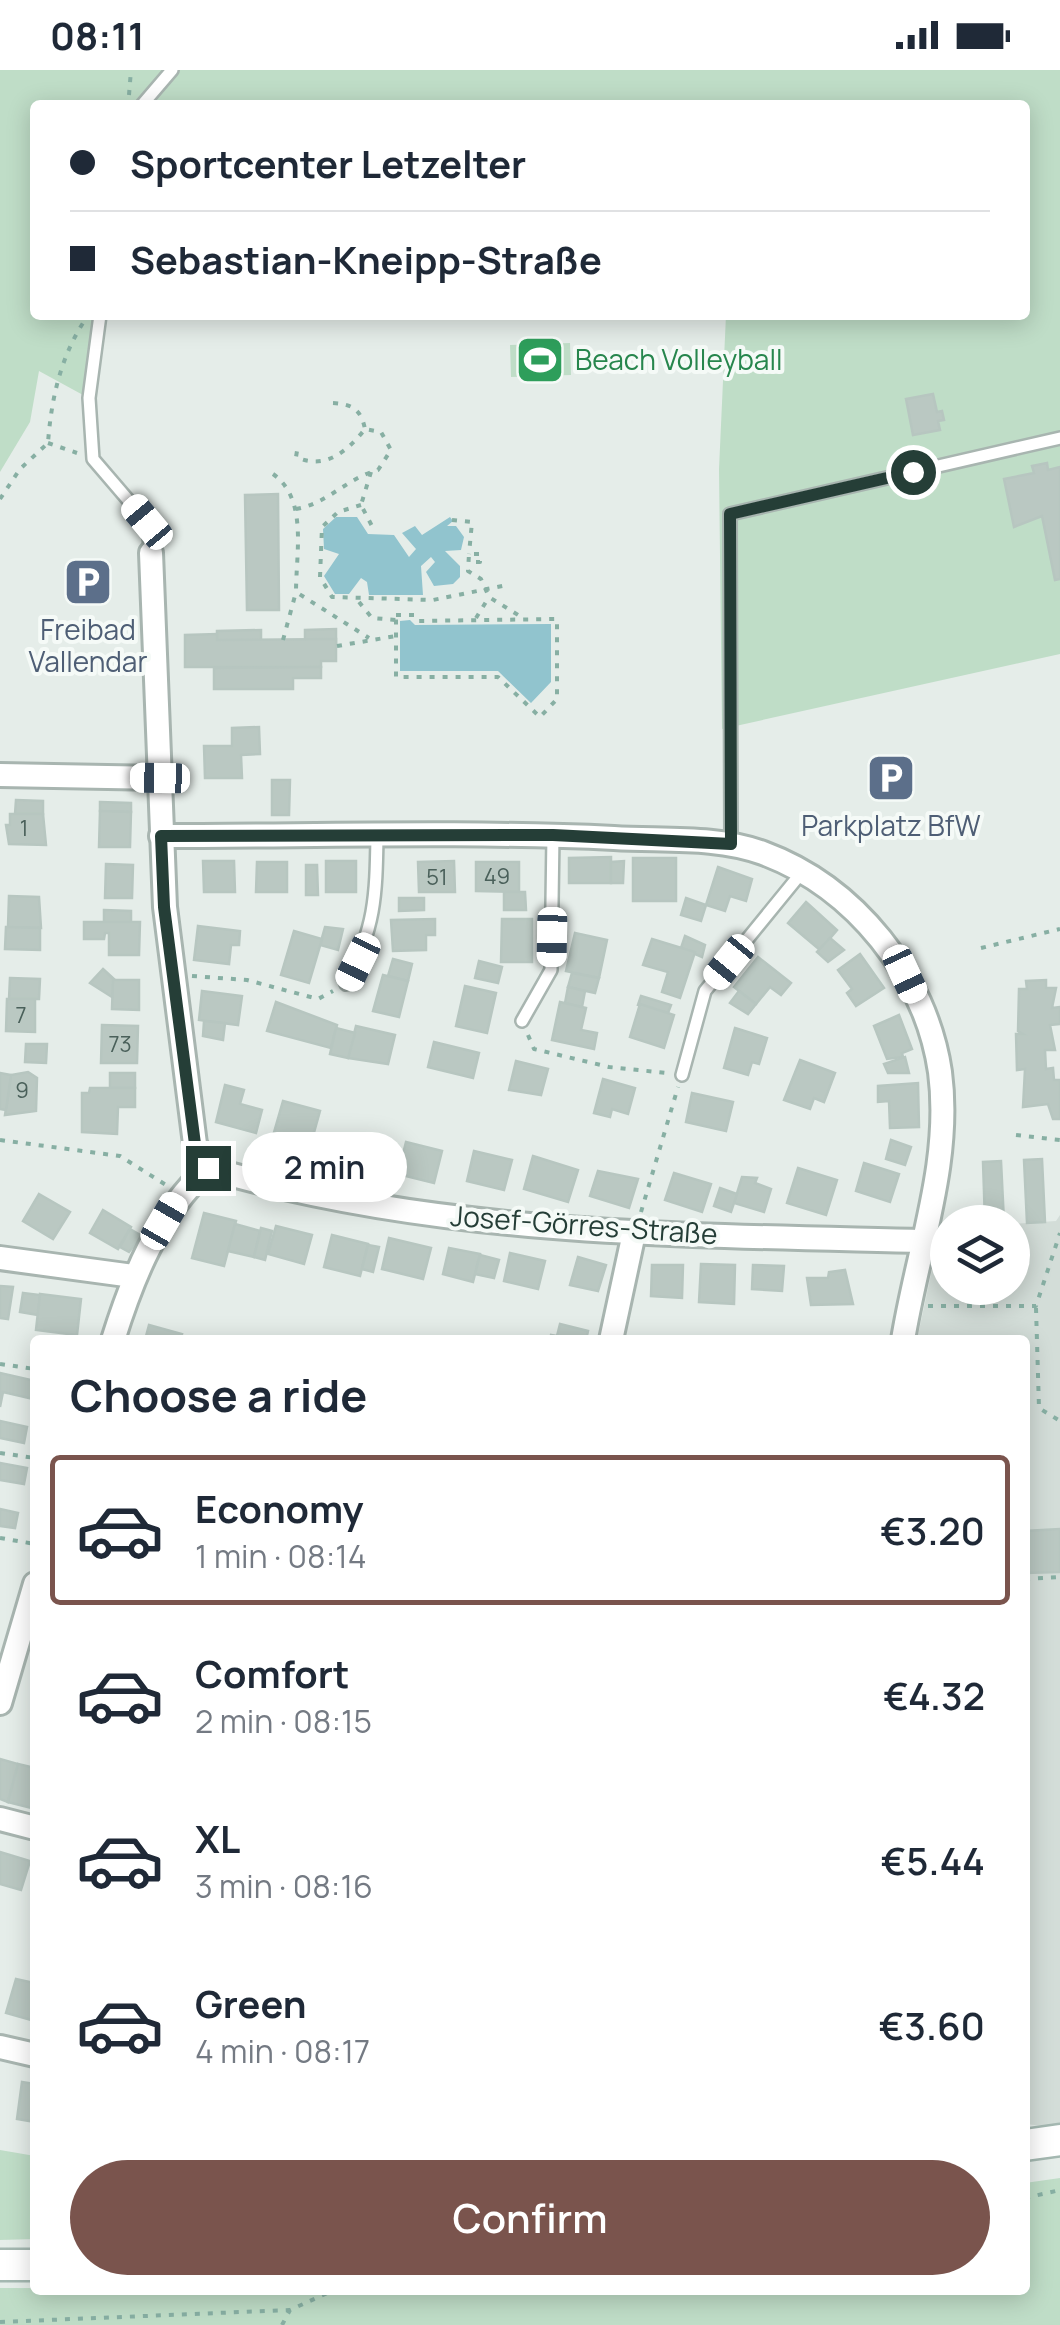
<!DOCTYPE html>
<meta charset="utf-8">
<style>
:root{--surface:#fff;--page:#f6f6f7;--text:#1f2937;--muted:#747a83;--line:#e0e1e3;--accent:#7a544d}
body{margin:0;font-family:Manrope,sans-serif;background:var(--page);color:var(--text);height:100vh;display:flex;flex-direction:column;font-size:38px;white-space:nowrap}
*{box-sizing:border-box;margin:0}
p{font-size:32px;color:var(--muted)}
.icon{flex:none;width:55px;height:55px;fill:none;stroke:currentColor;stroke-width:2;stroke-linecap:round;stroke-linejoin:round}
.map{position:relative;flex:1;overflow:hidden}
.side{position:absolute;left:30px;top:1265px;width:1000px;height:960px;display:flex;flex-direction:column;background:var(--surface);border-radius:10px;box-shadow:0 5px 25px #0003}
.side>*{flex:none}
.top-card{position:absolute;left:30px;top:30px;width:1000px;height:220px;border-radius:10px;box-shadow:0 5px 25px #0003;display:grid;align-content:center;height:220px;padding:0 40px;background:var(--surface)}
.tools{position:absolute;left:930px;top:1135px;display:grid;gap:20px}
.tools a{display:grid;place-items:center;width:100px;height:100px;border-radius:50%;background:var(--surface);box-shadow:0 5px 25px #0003;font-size:50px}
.end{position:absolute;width:45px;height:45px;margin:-22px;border:12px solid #253e37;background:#fff;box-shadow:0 0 0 5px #fff}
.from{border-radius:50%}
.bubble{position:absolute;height:70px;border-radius:35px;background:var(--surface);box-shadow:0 5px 25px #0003;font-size:32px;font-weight:600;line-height:70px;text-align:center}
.car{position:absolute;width:30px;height:60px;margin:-30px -15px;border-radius:12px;box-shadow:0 0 8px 2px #0007;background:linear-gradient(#fff 24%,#345 0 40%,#fff 0 76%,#345 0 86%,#fff 0)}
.top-card b{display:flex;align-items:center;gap:35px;height:95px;font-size:38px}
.top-card b+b{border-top:2px solid var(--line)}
.top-card i{width:25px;height:25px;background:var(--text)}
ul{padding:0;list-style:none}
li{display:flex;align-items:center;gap:30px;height:150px;margin:0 20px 15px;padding:0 20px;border:5px solid transparent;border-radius:10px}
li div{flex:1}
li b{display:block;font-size:38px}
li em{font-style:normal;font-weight:600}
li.selected{border-color:var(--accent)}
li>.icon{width:90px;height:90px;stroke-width:1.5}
h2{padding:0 40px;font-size:45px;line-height:120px}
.cta{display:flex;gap:20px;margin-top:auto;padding:20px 40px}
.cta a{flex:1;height:115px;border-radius:60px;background:var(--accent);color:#fff;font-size:40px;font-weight:600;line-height:115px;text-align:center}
.status{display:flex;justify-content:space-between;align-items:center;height:70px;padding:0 50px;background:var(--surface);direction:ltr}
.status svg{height:28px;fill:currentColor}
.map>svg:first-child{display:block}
.built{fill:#d3ddd8}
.green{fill:#bfddc7}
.water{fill:#91c4ce}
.building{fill:#bac8c2;stroke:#b7c6c0;stroke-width:2.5}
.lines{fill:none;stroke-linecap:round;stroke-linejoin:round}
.lane-casing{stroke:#a8b5b0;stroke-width:16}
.street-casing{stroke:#a8b5b0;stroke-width:28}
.secondary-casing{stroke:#a4b8b1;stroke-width:35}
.path{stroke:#87afa3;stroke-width:4;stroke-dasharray:5 8;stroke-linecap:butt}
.lane{stroke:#fff;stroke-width:11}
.street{stroke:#fff;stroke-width:22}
.secondary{stroke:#fff;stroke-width:30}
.route{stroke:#253e37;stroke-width:12}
.labels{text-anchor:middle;stroke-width:8;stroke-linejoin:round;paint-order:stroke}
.number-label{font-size:22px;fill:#4a605a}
.leisure-label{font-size:28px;fill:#27864d;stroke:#f5faf7;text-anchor:start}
.service-label{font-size:28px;fill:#4e5e75;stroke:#f5faf7}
.street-label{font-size:28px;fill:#253e37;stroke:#f5faf7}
</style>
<div class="status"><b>08:11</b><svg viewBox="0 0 49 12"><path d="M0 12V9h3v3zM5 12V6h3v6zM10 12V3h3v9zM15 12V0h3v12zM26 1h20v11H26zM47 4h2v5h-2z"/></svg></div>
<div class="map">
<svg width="1060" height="2255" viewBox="0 0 1060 2255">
<rect width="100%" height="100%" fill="#e5ede9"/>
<polygon class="built" points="1060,1145 1060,2056 1054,2057 1025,2054 1025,1270 917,1270 941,1157 947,1157 948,1218 1012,1218 1013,1154 1056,1151"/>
<g class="green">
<polygon points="0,0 1060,0 1060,584 722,659 719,399 726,245 1025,245 1025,35 35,35 35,245 93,245 83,325 39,301 30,352 0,402"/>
<polygon points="570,273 571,305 511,307 510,275"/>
<polygon points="0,2080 35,2086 35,2169 0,2170"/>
<polygon points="1060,2108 1060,2255 0,2255 0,2218 1025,2220 1025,2113"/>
</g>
<g class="water">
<polygon points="336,447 357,447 368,464 394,465 409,487 416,479 402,463 415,456 422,465 450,447 453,451 447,456 456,456 464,467 461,480 445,481 460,496 460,507 453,514 434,516 426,502 435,492 431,487 421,496 423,525 369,525 367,512 361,508 349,524 335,524 324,506 339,484 324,479 323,459"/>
<polygon points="410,550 415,555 551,554 551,612 531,633 498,601 400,601 400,551"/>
</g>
<g class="building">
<polygon points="933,324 937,342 942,341 944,350 938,351 940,360 913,365 906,329"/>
<polygon points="1047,393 1048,400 1060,397 1060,509 1055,510 1042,446 1014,457 1004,409 1034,403 1032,396"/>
<polygon points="278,424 279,540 247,540 245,425"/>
<polygon points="336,559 336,573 305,574 305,560"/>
<polygon points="261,560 261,573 217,574 217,561"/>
<polygon points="217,564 217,570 336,569 336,591 321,591 321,597 185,597 185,565"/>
<polygon points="321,597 321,608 293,608 293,619 214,619 214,598"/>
<polygon points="259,657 260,684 241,685 242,708 205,708 204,676 232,676 232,658"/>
<polygon points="272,710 290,710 289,745 272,745"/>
<polygon points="16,730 43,731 43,744 15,744"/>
<polygon points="100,732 131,733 131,742 100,741"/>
<polygon points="100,741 131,742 130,777 99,777"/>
<polygon points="10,744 43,744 46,775 9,774 6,755 10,755"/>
<polygon points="611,787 611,813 569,813 569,788"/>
<rect x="633" y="788" width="43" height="43"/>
<polygon points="203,791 234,791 235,822 204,822"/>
<rect x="326" y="791" width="30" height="31"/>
<polygon points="454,791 455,822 419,822 418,792"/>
<polygon points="624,791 623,813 611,813 611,792"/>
<polygon points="257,792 287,792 287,822 256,822"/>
<polygon points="476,792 519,792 519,822 476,821"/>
<polygon points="106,794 133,795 132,828 105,828"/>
<polygon points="306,795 317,795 318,825 306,825"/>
<polygon points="718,797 752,809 746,831 730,826 725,841 706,835"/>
<polygon points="504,822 525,822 526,840 504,840"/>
<polygon points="9,826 39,827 41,858 8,857"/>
<polygon points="399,828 424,828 424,840 399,841"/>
<polygon points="686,828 706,835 701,851 681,845"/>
<polygon points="806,832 837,860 820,880 788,853"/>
<polygon points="104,840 131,841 131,852 104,853"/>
<polygon points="435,849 435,865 426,865 426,880 393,881 391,850"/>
<polygon points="502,849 532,849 532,892 501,892"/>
<polygon points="84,852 140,852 139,885 109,885 109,863 105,863 104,869 84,869"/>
<polygon points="198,856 240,861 239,875 231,875 229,894 194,890"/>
<polygon points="6,857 40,858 40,880 5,879"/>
<polygon points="325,857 343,859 338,880 320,875"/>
<polygon points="294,861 322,869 309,913 281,905"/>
<polygon points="575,863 607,870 599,908 566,901"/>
<polygon points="685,866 705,875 702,887 681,878"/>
<polygon points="830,868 844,880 828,892 817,882"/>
<polygon points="652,869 695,882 680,928 662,922 668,902 643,895"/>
<polygon points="860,884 884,918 856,936 847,923 852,919 838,900"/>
<polygon points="758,887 791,913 781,925 770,917 756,934 734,917"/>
<polygon points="393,889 412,894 408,911 388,906"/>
<polygon points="479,891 502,897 498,913 475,908"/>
<polygon points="103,899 115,910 112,927 90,913"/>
<polygon points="572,903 599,908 595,923 568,917"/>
<polygon points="383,905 408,911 399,947 373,941"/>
<polygon points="10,908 40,909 39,929 9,929"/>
<polygon points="113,910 139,910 139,940 112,939"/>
<polygon points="1046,910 1046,918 1056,918 1052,938 1060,937 1060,954 1050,955 1055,980 1045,980 1046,999 1053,998 1054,1010 1060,1010 1060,1049 1053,1049 1048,1034 1023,1037 1025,999 1017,1000 1016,964 1023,964 1018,961 1019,919 1027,919 1026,911"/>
<polygon points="465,916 496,923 487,963 456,956"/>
<polygon points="568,917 585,921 582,937 565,933"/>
<polygon points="202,921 242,926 238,955 199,950"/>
<polygon points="739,921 756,934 748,944 730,933"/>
<polygon points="641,926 671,935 668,943 638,935"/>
<polygon points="7,929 35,929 35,962 6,961"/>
<polygon points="276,932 337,955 331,978 267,961"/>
<polygon points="560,932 586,938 581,960 597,963 594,979 552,970"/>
<polygon points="640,934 674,945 664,978 630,967"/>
<polygon points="899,945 912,979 902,983 903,987 887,989 874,956"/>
<polygon points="204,951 225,953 223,970 203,966"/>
<polygon points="102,955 138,956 137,993 101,993"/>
<polygon points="356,956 395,965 388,994 348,988"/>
<polygon points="336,958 355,963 348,988 330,984"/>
<polygon points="735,958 767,968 759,994 752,992 748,1005 724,998"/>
<polygon points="434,972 479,983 473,1008 428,997"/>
<polygon points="26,974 47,974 46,993 25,992"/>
<polygon points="905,987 909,1003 888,1003 884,994"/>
<polygon points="800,990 835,1003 824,1032 814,1028 810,1039 784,1030"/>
<polygon points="516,991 548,999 541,1025 509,1020"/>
<polygon points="28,1002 37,1008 36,1041 5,1045 11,1005"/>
<polygon points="0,1003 11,1005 6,1040 0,1039"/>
<rect x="110" y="1003" width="25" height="15"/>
<polygon points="603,1009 635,1018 628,1044 612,1039 610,1047 594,1043"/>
<polygon points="918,1013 919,1057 890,1058 889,1031 878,1032 878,1016"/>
<polygon points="225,1015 244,1020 240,1034 262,1040 256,1063 216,1052"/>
<polygon points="90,1018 135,1018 135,1037 118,1037 117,1064 82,1062 82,1023 89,1023"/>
<polygon points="692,1023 733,1032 726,1061 686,1052"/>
<polygon points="283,1031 320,1041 310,1077 273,1066"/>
<polygon points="341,1065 383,1076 376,1106 354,1100 352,1109 332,1104"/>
<polygon points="891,1070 911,1077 905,1095 886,1089"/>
<polygon points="406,1072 442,1081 434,1113 398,1104"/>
<polygon points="474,1081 512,1090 504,1120 467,1111"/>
<polygon points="533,1086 578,1100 568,1132 524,1119"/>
<polygon points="1042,1089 1045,1152 1027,1153 1024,1090"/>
<polygon points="1001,1091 1004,1152 985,1152 983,1092"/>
<polygon points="864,1093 899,1104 890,1132 856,1121"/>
<polygon points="798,1098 837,1110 826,1145 787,1133"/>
<polygon points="598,1101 638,1109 629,1138 590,1126"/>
<polygon points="674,1103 711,1114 702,1142 665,1130"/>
<polygon points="742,1107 757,1108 755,1113 771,1119 764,1142 734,1133"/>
<polygon points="720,1118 737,1124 731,1142 714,1136"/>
<polygon points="39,1124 70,1142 53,1169 23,1151"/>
<polygon points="103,1140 131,1157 118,1179 90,1163"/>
<polygon points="204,1143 236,1151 224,1196 192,1188"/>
<polygon points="235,1154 260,1161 254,1187 228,1181"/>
<polygon points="276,1156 312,1165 304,1194 268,1184"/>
<polygon points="261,1158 272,1161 265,1190 254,1187"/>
<polygon points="130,1159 142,1166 129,1182 120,1177"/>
<polygon points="332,1165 368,1174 360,1206 324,1197"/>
<polygon points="389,1168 431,1178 423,1209 382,1199"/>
<polygon points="368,1175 379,1177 373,1202 362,1199"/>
<polygon points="449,1178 480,1184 473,1212 443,1204"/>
<polygon points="510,1183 545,1191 538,1219 504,1211"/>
<polygon points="480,1185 499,1190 494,1208 475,1204"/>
<polygon points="578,1187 606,1195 598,1221 570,1215"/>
<polygon points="701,1194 735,1195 734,1234 699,1232"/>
<polygon points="652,1195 683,1195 682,1228 651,1226"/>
<polygon points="753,1195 784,1196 782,1221 752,1219"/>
<polygon points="845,1200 853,1234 811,1235 807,1208 828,1208 829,1202"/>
<polygon points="0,1216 13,1217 8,1249 0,1248"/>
<polygon points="23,1223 40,1225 38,1245 20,1242"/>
<polygon points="40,1224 81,1229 77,1265 36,1260"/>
<polygon points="560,1254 588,1261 586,1270 550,1270 551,1265 557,1266"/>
<polygon points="149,1255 182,1264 180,1270 145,1270"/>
<polygon points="0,1303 35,1311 33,1329 3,1322 0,1337"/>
<polygon points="0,1351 27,1357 24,1373 0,1368"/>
<polygon points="0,1393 27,1398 24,1414 0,1410"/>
<polygon points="0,1439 18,1443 15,1458 0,1456"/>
<polygon points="1060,1459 1060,1502 1025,1503 1025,1461"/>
<polygon points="0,1689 18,1694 8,1732 0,1729"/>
<polygon points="18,1694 35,1698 35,1739 8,1732"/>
<polygon points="0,1782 30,1791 21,1820 0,1814"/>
<polygon points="16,1909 34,1913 35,1951 6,1943"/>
<polygon points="22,2012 35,2014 35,2052 17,2049"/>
</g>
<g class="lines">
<g class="lane-casing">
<g id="lane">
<polyline points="142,35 172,0"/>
<polyline points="100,245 89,328 93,389 147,452 151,483"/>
<polyline points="731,774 730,444 1060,368"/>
<path d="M 346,914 C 375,857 376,828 377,766"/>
<polyline points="522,951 551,900 553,765"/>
<polyline points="682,1005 705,921 802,802"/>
</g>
</g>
<g class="street-casing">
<g id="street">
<polyline points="151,483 165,837 195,1074 208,1098"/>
<polyline points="0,705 161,708"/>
<path d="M 161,766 C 312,766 463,761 614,768 C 663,771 717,766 763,783 C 855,817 926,906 940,1002 C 952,1092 917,1182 903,1270"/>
<path d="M 208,1098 C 439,1166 685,1165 924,1171"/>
<polyline points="0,1188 133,1206"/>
<path d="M 113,1270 C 133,1206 158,1144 208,1098"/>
<polyline points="611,1270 634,1163"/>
<polyline points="0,1633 35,1514"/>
<polyline points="0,1749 35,1758"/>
<polyline points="0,1977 35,1985"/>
</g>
</g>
<g class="secondary-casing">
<g id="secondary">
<polyline points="1025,2075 1060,2070"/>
<polyline points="0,2195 35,2195"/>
</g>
</g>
<g class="path">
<polyline points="129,25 131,0"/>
<path d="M 333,333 C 353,334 361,340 365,359"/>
<polyline points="48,373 77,383"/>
<polyline points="371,402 361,435 373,458"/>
<path d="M 273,404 C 308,429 296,482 296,522 L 369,568"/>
<path d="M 0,429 L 20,399 L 48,373 C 51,331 60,289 83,253"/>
<polyline points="361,435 338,442 322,457 320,507 332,527 433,530 507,515"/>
<path d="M 296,439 C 327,434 347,408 378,400 L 391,380 L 381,362 L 365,359 C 346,383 324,400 296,387 L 297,381"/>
<polyline points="452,450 472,452 469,484"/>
<polyline points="476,492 480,492 480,484 469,484 468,501 481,509 489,527 523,548"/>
<polyline points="359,532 372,548 396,550"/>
<polygon points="396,545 414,545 419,551 557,549 557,629 540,647 498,607 396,607"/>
<polyline points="476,548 489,527"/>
<polyline points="283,570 296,522"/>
<polyline points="337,576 396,566"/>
<polyline points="981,878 1060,859"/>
<polyline points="192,906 247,910 318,929 333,921"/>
<polyline points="528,965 534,979 609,997 667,1003"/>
<polyline points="1016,1065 1060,1070"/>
<polyline points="0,1070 120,1086 166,1115"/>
<polyline points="641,1142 678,1017"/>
<polyline points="928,1236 1036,1236 1060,1163"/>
<polyline points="1036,1238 1039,1338 1060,1351"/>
<polyline points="0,1294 35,1299"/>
<polyline points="0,1383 35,1388"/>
<polyline points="0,1468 35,1474"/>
<polyline points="1025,1509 1060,1507"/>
<polyline points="1025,2128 1060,2120"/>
<polyline points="0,2252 290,2240"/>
<polyline points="282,2255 290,2240 334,2220"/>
</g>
<use href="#lane" class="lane"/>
<use href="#street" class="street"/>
<use href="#secondary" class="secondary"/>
</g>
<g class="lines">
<polyline class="route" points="208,1098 195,1074 164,837 161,766 553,765 731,774 730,444 913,402"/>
</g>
<defs>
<g id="stadium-square" transform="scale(2.5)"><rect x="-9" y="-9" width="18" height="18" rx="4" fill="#2e9e5b" stroke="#f5faf7"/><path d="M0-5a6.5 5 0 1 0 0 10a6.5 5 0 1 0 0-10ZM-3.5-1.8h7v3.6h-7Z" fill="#fff"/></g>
<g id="parking-square" transform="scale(2.5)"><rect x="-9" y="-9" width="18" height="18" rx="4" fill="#5c6f8a" stroke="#f5faf7"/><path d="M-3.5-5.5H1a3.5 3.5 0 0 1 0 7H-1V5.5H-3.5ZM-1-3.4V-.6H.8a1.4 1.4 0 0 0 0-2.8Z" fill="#fff"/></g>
</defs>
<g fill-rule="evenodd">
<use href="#stadium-square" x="540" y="290"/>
<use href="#parking-square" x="88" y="512"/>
<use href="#parking-square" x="891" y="708"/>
</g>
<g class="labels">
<g class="number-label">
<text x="24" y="766">1</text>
<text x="497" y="814">49</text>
<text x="437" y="815">51</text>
<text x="21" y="953">7</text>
<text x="120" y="982">73</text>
<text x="22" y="1028">9</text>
</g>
<g class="leisure-label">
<text x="575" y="300">Beach Volleyball</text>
</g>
<g class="service-label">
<text x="88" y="570">Freibad<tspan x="88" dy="32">Vallendar</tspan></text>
<text x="891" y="766">Parkplatz BfW</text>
</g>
<g class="street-label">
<text transform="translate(584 1155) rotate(4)" y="10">Josef-Görres-Straße</text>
</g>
</g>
</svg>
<div class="tools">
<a><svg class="icon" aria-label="layers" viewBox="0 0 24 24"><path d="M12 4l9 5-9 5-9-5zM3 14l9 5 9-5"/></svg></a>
</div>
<i class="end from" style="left:913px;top:402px"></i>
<i class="end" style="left:208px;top:1098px"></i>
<div class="bubble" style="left:242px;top:1062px;width:165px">2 min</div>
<i class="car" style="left:147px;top:452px;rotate:320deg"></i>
<i class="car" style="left:160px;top:708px;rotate:271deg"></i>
<i class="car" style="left:552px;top:867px;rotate:181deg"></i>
<i class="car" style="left:358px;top:892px;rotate:206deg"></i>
<i class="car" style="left:729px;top:892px;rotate:219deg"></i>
<i class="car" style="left:905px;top:904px;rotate:155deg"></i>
<i class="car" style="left:164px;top:1151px;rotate:30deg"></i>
<div class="top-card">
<b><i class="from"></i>Sportcenter Letzelter</b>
<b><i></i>Sebastian-Kneipp-Straße</b>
</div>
<section class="side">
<h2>Choose a ride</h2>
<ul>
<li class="selected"><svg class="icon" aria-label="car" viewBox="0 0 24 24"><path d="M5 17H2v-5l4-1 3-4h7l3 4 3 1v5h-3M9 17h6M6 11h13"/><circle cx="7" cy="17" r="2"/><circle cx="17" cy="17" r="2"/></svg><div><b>Economy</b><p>1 min · 08:14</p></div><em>€3.20</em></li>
<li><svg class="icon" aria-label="car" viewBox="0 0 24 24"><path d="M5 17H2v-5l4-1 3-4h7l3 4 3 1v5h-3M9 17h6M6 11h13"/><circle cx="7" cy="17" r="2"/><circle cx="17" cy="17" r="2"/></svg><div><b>Comfort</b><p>2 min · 08:15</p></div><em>€4.32</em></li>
<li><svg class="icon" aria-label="car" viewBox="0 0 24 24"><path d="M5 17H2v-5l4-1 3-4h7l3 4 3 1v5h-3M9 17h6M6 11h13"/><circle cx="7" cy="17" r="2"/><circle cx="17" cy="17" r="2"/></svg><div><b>XL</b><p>3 min · 08:16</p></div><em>€5.44</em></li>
<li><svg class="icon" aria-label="car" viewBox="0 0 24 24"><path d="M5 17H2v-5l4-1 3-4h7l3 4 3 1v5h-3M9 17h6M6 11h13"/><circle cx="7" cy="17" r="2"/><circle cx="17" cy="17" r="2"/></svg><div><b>Green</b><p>4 min · 08:17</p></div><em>€3.60</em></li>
</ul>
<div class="cta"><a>Confirm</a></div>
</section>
</div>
